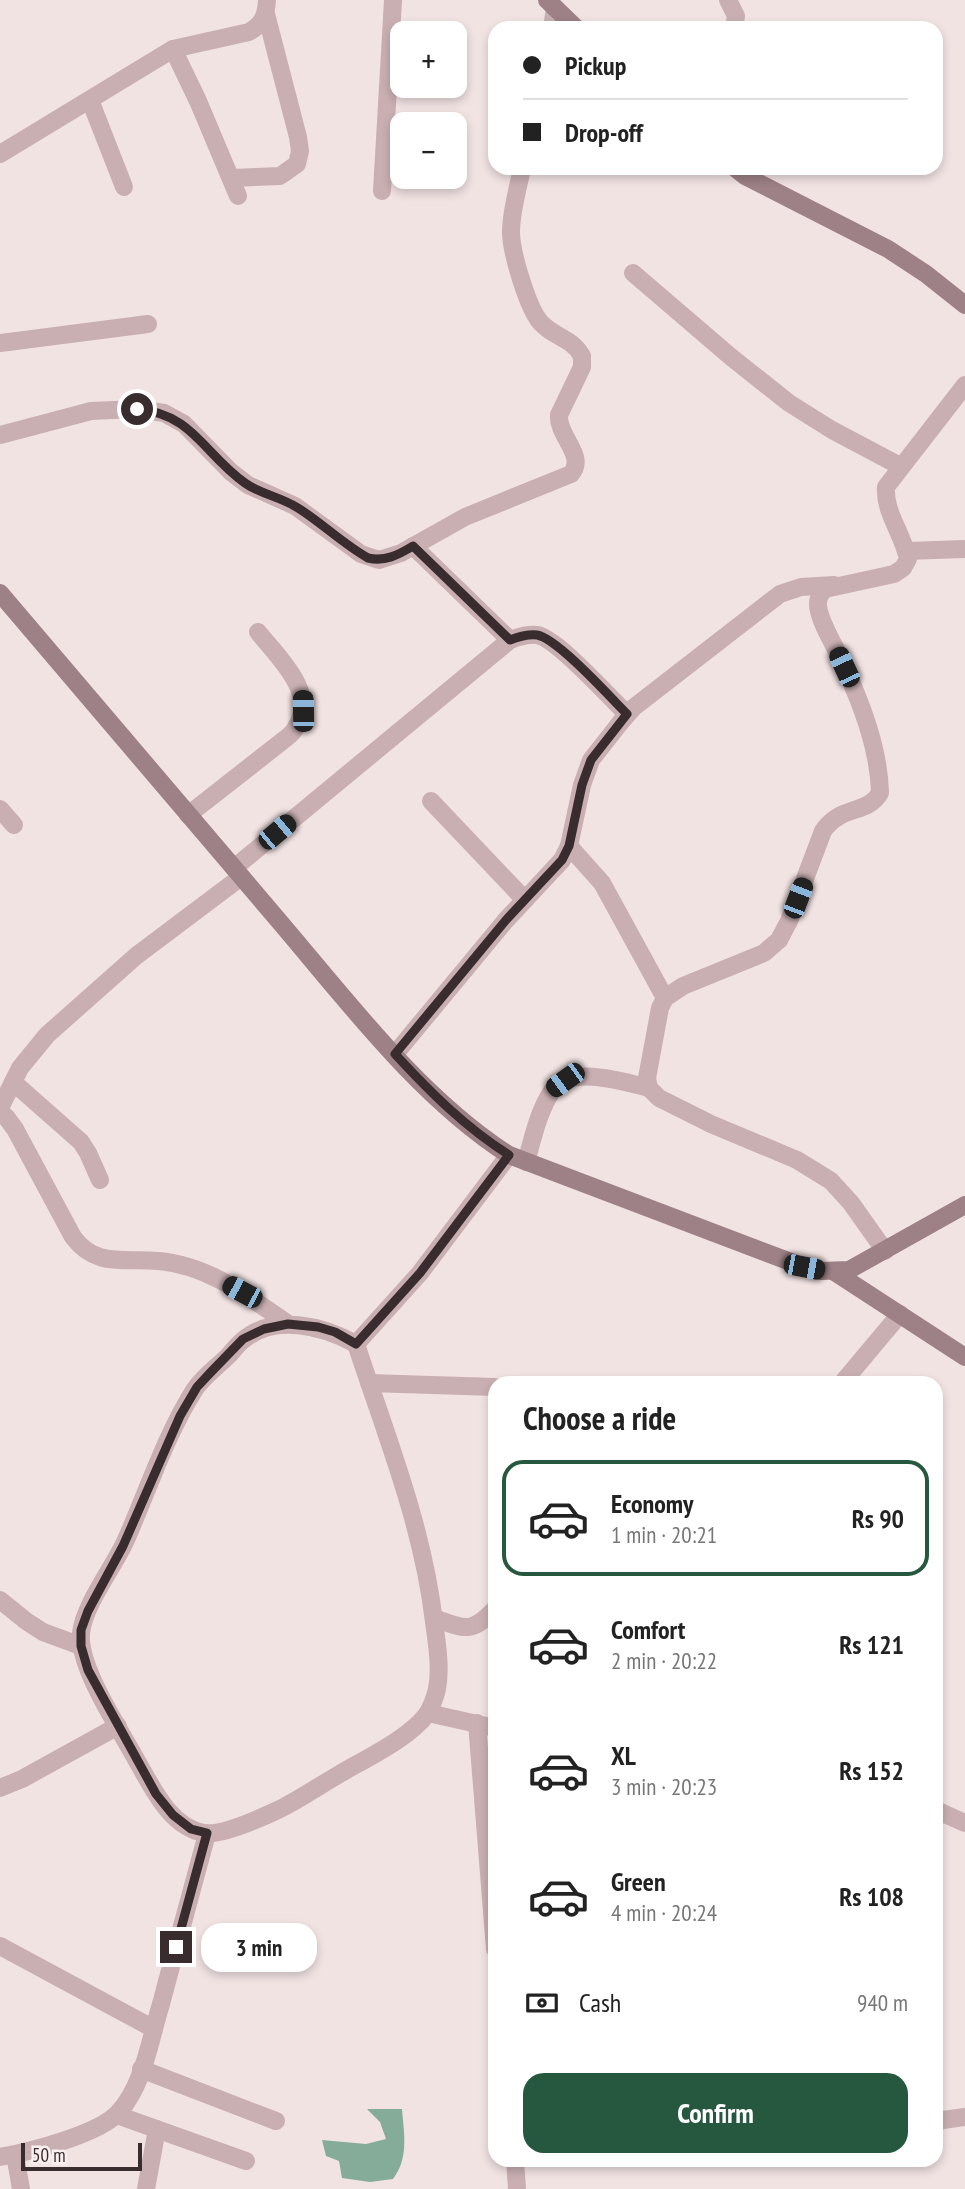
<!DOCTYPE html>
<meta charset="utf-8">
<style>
:root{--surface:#fff;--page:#f2f2f2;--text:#222;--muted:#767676;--line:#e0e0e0;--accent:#26573f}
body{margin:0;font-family:"PT Sans Narrow",sans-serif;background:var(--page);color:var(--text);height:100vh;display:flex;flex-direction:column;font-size:26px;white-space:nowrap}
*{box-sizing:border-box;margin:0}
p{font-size:23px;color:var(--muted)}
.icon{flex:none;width:38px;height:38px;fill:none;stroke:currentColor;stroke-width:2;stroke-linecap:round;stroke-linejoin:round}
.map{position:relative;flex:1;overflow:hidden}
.side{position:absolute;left:488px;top:1376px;width:455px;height:791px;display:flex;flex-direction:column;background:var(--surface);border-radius:21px;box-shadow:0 4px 10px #0003}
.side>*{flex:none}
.hud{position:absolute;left:488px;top:21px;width:455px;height:154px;border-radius:21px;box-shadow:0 4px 10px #0003;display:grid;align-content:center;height:154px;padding:0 35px;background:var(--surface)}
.fabs{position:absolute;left:390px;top:21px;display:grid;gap:14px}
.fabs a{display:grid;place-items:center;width:77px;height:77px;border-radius:14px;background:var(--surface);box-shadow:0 4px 10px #0003;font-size:35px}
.scale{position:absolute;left:21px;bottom:18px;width:121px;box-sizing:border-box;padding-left:7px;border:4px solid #392c2f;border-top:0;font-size:19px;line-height:24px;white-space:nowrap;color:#392c2f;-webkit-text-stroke:5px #f9efef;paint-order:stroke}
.end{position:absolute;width:32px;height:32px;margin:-16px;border:9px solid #392c2f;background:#fff;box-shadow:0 0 0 4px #fff}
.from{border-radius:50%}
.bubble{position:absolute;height:49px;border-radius:21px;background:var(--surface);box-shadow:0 4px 10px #0003;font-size:23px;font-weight:700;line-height:49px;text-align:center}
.car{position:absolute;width:21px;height:42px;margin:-21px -10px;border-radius:9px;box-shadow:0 0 5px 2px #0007;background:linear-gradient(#222 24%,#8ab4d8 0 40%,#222 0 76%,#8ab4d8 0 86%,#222 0)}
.hud b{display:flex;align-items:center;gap:24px;height:66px;font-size:26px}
.hud b+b{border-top:2px solid var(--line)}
.hud i{width:18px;height:18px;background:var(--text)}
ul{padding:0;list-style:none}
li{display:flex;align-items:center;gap:21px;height:116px;margin:0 14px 10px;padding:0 21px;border:4px solid transparent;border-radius:21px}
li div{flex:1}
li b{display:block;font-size:26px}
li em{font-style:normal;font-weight:700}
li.selected{border-color:var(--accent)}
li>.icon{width:63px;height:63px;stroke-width:1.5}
h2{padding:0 35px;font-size:32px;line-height:84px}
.pay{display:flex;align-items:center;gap:18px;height:77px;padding:0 35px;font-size:26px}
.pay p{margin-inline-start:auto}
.action{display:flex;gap:14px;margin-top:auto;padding:14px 35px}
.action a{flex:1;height:80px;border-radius:21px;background:var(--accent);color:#fff;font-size:28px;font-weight:700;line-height:80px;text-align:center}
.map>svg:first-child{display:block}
.water{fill:#84ac98}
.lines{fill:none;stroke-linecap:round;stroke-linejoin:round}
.street{stroke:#c9afb2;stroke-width:18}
.secondary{stroke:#9d8186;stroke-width:18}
.route{stroke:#392c2f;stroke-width:9}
</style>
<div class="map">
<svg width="965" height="2189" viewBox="0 0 965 2189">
<rect width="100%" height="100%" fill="#f2e3e3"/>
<path class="water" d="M 367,2109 L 402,2109 C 404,2134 409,2158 393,2179 L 370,2182 L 342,2178 L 339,2161 L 326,2156 L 322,2140 L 366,2144 L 386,2139 L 380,2122 Z"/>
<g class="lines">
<g class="street">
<polyline points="728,0 736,16 734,28"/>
<polyline points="552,28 555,8"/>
<polyline points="173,49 198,101 238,196"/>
<polyline points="90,100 124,187"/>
<path d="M 0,154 L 173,49 L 249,32 C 263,24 266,16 267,0"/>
<polyline points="231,178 280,176 297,164 300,151 298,137 266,14"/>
<polyline points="382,191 393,0"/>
<polyline points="633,273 731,357 789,403 832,430 900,466"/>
<polyline points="0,343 148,324"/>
<path d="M 0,435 L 91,411 L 137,409 L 164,413 L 184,424 L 231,472 L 248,485 L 295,506 L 361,554 L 379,560 L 401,553 L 465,517 L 571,474 C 587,456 557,436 559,415 L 582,367 L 582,356 C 571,337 555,338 541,323 C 528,309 511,252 511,232 C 511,211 518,189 522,168"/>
<polyline points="413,546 510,640"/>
<polyline points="906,551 965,549"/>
<polyline points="431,801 525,900"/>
<polyline points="0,809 14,825"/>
<path d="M 188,815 L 285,739 C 289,736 294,732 296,727 C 319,694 277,656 258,632"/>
<polyline points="569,846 602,883 665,998"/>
<path d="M 234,868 L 510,640 C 518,637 527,634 537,635 C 557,638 610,698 627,714"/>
<polyline points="395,1054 506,920 562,860 569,846 582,785 591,760 620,723 633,708 780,594 801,587 834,585"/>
<polyline points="13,1082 81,1142 88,1153 100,1180"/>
<polyline points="0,1108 20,1068 47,1035 136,956 241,877"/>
<path d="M 0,1112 L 6,1117 L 15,1129 L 73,1237 C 96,1268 124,1258 158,1261 C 208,1265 248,1296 288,1324"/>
<path d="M 526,1162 C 533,1138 538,1112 552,1091 C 568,1064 625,1082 649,1088"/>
<path d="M 885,1251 L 851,1203 L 831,1181 L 797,1160 L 711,1124 L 659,1098 L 649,1088 L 647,1078 L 660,1008 L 665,998 L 683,986 L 764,953 L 779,940 L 789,921 L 823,831 C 842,804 867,815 880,793 C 879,748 861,703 843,663 C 836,648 817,618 818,603 C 818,597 821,593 825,589 L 894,574 L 903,568 L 908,559 C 903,534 884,512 886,487 L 965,385"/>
<path d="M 356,1344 C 323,1326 274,1313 242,1341 C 237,1345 233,1351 228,1356 C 217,1367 204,1376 195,1389 C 166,1434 147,1493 125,1542 C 113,1568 84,1605 81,1633 C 78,1668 120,1729 137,1761 C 152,1787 170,1827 204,1833 C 222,1836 263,1817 280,1809 C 300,1799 319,1786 338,1775 C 363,1760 410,1738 427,1714 C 431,1708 435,1697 437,1689 C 441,1668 437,1644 434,1622 C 423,1526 386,1435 356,1344 L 420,1273 L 509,1155"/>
<polyline points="843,1382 900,1314"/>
<polyline points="369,1383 495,1387"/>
<polyline points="0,1600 26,1621 43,1632 81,1646"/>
<path d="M 434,1618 C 465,1629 471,1634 495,1609"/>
<polyline points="428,1713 495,1728"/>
<polyline points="477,1723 495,1949"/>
<polyline points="0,1788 22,1779 118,1726"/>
<polyline points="936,1810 965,1823"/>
<polyline points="0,1946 154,2029"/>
<polyline points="141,2069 276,2121"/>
<polyline points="117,2115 246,2161"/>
<polyline points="936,2121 965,2117"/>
<polyline points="15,2155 21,2189"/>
<path d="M 0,2157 C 29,2152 100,2134 119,2112 C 144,2084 150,2039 161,2004 C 176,1947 192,1890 207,1834"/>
<polyline points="515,2160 517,2189"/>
<polyline points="146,2189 157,2129"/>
</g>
<g class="secondary">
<polyline points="547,0 576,28"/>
<polyline points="735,168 745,176 888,249 926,274 965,305"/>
<path d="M 0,593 C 93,703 186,812 279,921 C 348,1002 420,1098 509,1155 L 804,1267 L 821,1271 L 849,1270 L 965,1205"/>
<polyline points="833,1271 965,1357"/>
</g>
</g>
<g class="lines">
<path class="route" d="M 137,409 C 193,414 203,453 245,483 C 260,494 281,497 298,508 C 322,523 343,544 368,558 C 385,562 398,555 413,546 L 510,640 C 518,637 528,634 537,635 C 557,638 611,698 627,714 L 591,760 L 582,785 L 569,846 L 562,860 L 506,920 L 395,1054 C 430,1092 465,1127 509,1155 L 420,1273 L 356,1344 L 335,1332 L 318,1327 L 288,1324 L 264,1329 L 243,1339 L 211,1372 L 197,1387 L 180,1416 L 123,1546 L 88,1611 L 81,1630 L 81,1646 L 88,1670 L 156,1794 L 173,1815 L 191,1829 L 207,1833 L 176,1947"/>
</g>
</svg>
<div class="fabs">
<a>+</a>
<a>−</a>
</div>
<div class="scale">50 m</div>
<i class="end from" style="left:137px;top:409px"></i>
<i class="end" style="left:176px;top:1947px"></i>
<div class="bubble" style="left:201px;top:1923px;width:116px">3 min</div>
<i class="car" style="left:844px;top:667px;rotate:335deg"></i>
<i class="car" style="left:303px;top:711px;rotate:359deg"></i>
<i class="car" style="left:277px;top:832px;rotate:50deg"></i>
<i class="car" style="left:798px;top:898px;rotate:21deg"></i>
<i class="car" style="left:565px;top:1080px;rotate:234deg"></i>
<i class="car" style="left:804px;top:1267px;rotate:101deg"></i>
<i class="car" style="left:242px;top:1292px;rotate:298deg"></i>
<div class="hud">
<b><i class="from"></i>Pickup</b>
<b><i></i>Drop-off</b>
</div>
<section class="side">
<h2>Choose a ride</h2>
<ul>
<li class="selected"><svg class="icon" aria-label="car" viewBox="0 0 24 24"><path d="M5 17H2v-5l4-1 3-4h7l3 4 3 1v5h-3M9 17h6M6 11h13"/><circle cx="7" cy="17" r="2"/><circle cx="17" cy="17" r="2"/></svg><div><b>Economy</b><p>1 min · 20:21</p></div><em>Rs 90</em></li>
<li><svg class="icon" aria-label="car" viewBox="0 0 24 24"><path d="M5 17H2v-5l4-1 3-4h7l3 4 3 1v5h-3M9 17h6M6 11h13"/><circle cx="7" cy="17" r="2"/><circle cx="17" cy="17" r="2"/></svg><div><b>Comfort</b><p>2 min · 20:22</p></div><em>Rs 121</em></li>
<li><svg class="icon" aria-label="car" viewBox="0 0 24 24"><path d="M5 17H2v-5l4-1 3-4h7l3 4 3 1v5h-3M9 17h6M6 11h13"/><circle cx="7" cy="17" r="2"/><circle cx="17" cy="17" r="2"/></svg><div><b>XL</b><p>3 min · 20:23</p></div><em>Rs 152</em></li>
<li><svg class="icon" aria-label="car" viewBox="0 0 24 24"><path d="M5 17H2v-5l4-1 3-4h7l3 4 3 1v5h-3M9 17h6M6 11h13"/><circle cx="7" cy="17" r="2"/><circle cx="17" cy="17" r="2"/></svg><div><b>Green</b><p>4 min · 20:24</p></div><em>Rs 108</em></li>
</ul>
<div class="pay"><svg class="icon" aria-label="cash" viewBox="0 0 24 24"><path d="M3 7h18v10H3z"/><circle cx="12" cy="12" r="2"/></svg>Cash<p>940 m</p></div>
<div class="action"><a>Confirm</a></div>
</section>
</div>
